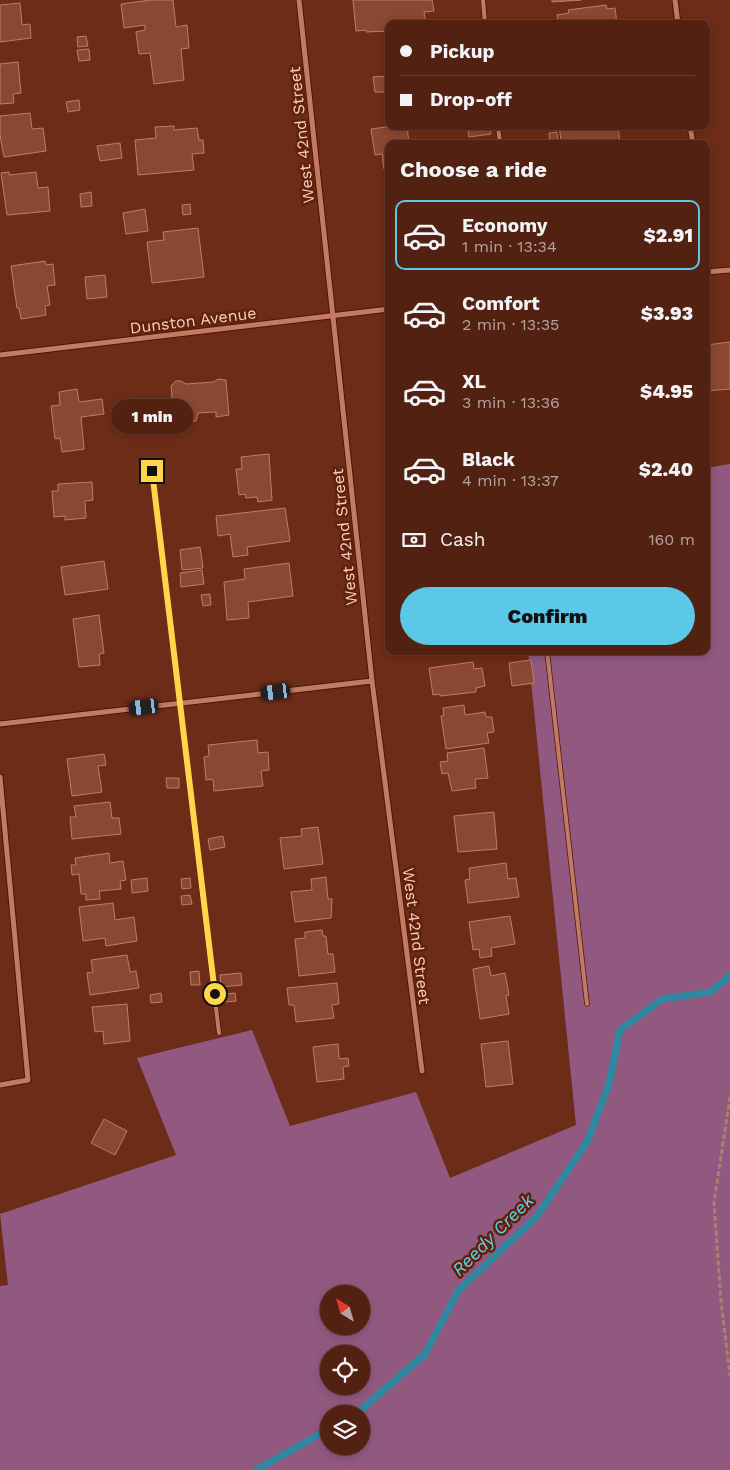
<!DOCTYPE html>
<meta charset="utf-8">
<style>
:root{--surface:#522111;--page:#58291a;--text:#f1f3f6;--muted:#b5a39f;--line:#683e31;--accent:#5ac8e6}
body{margin:0;font-family:"Work Sans",sans-serif;background:var(--page);color:var(--text);height:100vh;display:flex;flex-direction:column;font-size:19px;white-space:nowrap}
*{box-sizing:border-box;margin:0}
p{font-size:16px;color:var(--muted)}
.icon{flex:none;width:28px;height:28px;fill:none;stroke:currentColor;stroke-width:2;stroke-linecap:round;stroke-linejoin:round}
.map{position:relative;flex:1;overflow:hidden}
.drawer{position:absolute;left:385px;top:140px;width:325px;height:515px;display:flex;flex-direction:column;background:var(--surface);border-radius:10px;box-shadow:0 2px 8px #0003,0 0 0 1px var(--line)}
.drawer>*{flex:none}
.hud{position:absolute;left:385px;top:20px;width:325px;height:110px;border-radius:10px;box-shadow:0 2px 8px #0003,0 0 0 1px var(--line);display:grid;align-content:center;height:110px;padding:0 15px;background:var(--surface)}
.needle{width:32px;rotate:323deg}
.controls{position:absolute;left:320px;top:1285px;display:grid;gap:10px}
.controls a{display:grid;place-items:center;width:50px;height:50px;border-radius:50%;background:var(--surface);box-shadow:0 2px 8px #0003,0 0 0 1px var(--line);font-size:25px}
.end{position:absolute;width:22px;height:22px;margin:-11px;border:6px solid #ffd54a;background:#111;box-shadow:0 0 0 2px #111}
.from{border-radius:50%}
.bubble{position:absolute;height:35px;border-radius:18px;background:var(--surface);box-shadow:0 2px 8px #0003,0 0 0 1px var(--line);font-size:16px;font-weight:800;line-height:35px;text-align:center}
.car{position:absolute;width:15px;height:30px;margin:-15px -8px;border-radius:6px;box-shadow:0 0 4px 1px #0007;background:linear-gradient(#222 24%,#8ab4d8 0 40%,#222 0 76%,#8ab4d8 0 86%,#222 0)}
.hud b{display:flex;align-items:center;gap:18px;height:48px;font-size:19px}
.hud b+b{border-top:1px solid var(--line)}
.hud i{width:12px;height:12px;background:var(--text)}
ul{padding:0;list-style:none}
li{display:flex;align-items:center;gap:15px;height:70px;margin:0 10px 8px;padding:0 5px;border:2px solid transparent;border-radius:10px}
li div{flex:1}
li b{display:block;font-size:19px}
li em{font-style:normal;font-weight:800}
li.active{border-color:var(--accent)}
li>.icon{width:45px;height:45px;stroke-width:1.5}
h2{padding:0 15px;font-size:22px;line-height:60px}
.pay{display:flex;align-items:center;gap:12px;height:55px;padding:0 15px;font-size:19px}
.pay p{margin-inline-start:auto}
.primary-button{display:flex;gap:10px;margin-top:auto;padding:10px 15px}
.primary-button a{flex:1;height:58px;border-radius:30px;background:var(--accent);color:#111;font-size:20px;font-weight:800;line-height:58px;text-align:center}
.map>svg:first-child{display:block}
.forest{fill:#915980;fill-rule:evenodd}
.lines{fill:none;stroke-linecap:round;stroke-linejoin:round}
.stream{stroke:#2f89a0;stroke-width:7}
.building{fill:#8a4731;stroke:#c47b63}
.lane-casing{stroke:#481807;stroke-width:5.5}
.street-casing{stroke:#481807;stroke-width:7}
.path{stroke:#b17d6c;stroke-width:3;stroke-dasharray:5 2.5;stroke-linecap:butt}
.lane{stroke:#c37a62;stroke-width:4}
.street{stroke:#c37a62;stroke-width:5}
.route{stroke:#ffd54a;stroke-width:6}
.labels{text-anchor:middle;stroke-width:5;stroke-linejoin:round;paint-order:stroke}
.street-label{font-size:16px;fill:#f7cfc2;stroke:#61210a}
.water-label{font-size:18px;font-style:italic;fill:#57d5f7;stroke:#61210a}
</style>
<div class="map">
<svg width="730" height="1470" viewBox="0 0 730 1470">
<rect width="100%" height="100%" fill="#6d2c17"/>
<path class="forest" d="M 730,464 L 730,1470 L 0,1470 L 0,1286 L 8,1285 L 0,1214 L 176,1155 L 137,1058 L 252,1030 L 290,1126 L 416,1092 L 450,1178 L 576,1125 L 528,651 L 706,651 L 706,468 ZM 329,1294 L 361,1294 L 361,1326 L 329,1326 ZM 329,1354 L 361,1354 L 361,1386 L 329,1386 ZM 329,1414 L 361,1414 L 361,1446 L 329,1446 Z"/>
<g class="lines">
<g class="stream">
<polyline points="356,1414 425,1354 458,1291 537,1216 587,1142 609,1084 620,1030 662,999 711,992 730,975"/>
<polyline points="256,1470 329,1429"/>
</g>
</g>
<g class="building">
<polygon points="151,0 173,0 176,27 187,25 189,48 181,49 184,80 154,84 150,53 139,54 136,32 145,30 145,25 124,28 121,4"/>
<polygon points="353,0 432,0 434,11 424,12 426,24 389,24 389,31 366,32 366,30 356,31"/>
<polygon points="552,0 581,0 552,2"/>
<polygon points="20,3 22,25 30,24 31,38 0,42 0,5"/>
<polygon points="606,5 607,9 615,8 617,24 558,24 557,15 569,13 568,10"/>
<polygon points="522,21 522,24 502,24 502,23"/>
<polygon points="86,36 88,46 78,47 77,37"/>
<polygon points="89,49 90,60 79,61 77,50"/>
<polygon points="18,62 21,93 13,94 14,103 0,104 0,64"/>
<polygon points="389,76 389,106 387,106 385,92 375,92 373,77"/>
<polygon points="79,100 80,110 68,112 66,102"/>
<polygon points="30,113 32,129 43,128 46,151 4,157 0,135 0,116"/>
<polygon points="174,126 174,130 197,128 199,140 203,140 204,153 192,154 194,170 138,175 135,140 156,138 155,127"/>
<polygon points="394,126 407,126 409,144 389,144 389,168 384,169 382,154 375,155 371,129"/>
<polygon points="467,126 490,126 491,134 469,137"/>
<polygon points="559,126 618,126 620,144 570,144 570,139 561,140"/>
<polygon points="557,132 558,144 550,144 549,133"/>
<polygon points="120,143 122,158 100,161 97,146"/>
<polygon points="9,172 9,175 36,172 38,188 48,187 50,211 7,215 1,173"/>
<polygon points="91,192 92,206 81,207 80,194"/>
<polygon points="190,204 191,214 183,215 182,205"/>
<polygon points="145,209 148,231 126,234 123,213"/>
<polygon points="198,228 204,277 152,283 147,242 164,240 163,232"/>
<polygon points="45,261 46,265 53,264 55,285 47,286 50,305 45,306 46,315 21,319 19,308 17,308 11,266"/>
<polygon points="105,275 107,297 87,299 85,277"/>
<polygon points="730,342 730,389 706,391 706,345"/>
<polygon points="218,379 226,380 229,415 216,417 216,412 198,413 196,421 189,422 185,415 174,416 171,386 176,381 181,381 186,384 214,382"/>
<polygon points="77,389 79,402 102,399 104,414 81,417 84,449 62,452 60,438 55,439 51,406 60,405 59,392"/>
<polygon points="269,454 272,500 258,502 257,497 246,498 245,494 239,495 236,469 242,469 241,457"/>
<polygon points="92,482 93,500 85,501 86,518 65,520 65,516 54,517 52,491 58,491 58,484"/>
<polygon points="285,508 290,541 247,547 248,555 233,557 230,534 218,536 216,516"/>
<polygon points="200,547 203,568 182,570 180,550"/>
<polygon points="104,561 108,589 65,595 61,567"/>
<polygon points="289,563 293,596 248,602 249,618 227,620 224,582 245,579 244,569"/>
<polygon points="202,570 204,584 181,587 180,573"/>
<polygon points="210,594 211,605 203,606 201,595"/>
<polygon points="99,615 104,653 99,654 100,665 79,667 73,619"/>
<polygon points="531,660 534,683 512,686 509,663"/>
<polygon points="473,662 474,669 482,668 485,686 476,688 476,692 440,696 440,694 433,695 429,668"/>
<polygon points="464,705 465,715 485,712 486,717 492,717 494,732 487,733 489,743 446,749 441,716 444,715 443,708"/>
<polygon points="257,740 258,753 268,752 269,770 261,771 263,786 214,791 213,779 206,780 204,757 209,756 208,745"/>
<polygon points="484,748 488,778 475,779 476,788 452,791 448,773 442,774 440,762 448,761 447,753"/>
<polygon points="104,754 106,765 98,766 102,792 72,796 67,759"/>
<polygon points="166,778 179,778 179,788 167,788"/>
<polygon points="110,802 112,818 119,818 121,834 72,839 70,817 76,817 74,806"/>
<polygon points="494,812 497,849 458,852 454,816"/>
<polygon points="318,827 323,864 284,869 280,838 302,836 301,829"/>
<polygon points="223,836 225,847 210,850 208,839"/>
<polygon points="109,853 110,863 123,861 126,880 120,881 121,889 99,891 100,899 86,900 86,894 81,894 79,874 72,875 71,865 76,865 75,858"/>
<polygon points="506,863 508,879 516,878 519,897 468,903 465,880 470,879 469,868"/>
<polygon points="326,877 328,899 332,899 331,918 295,922 291,892 312,890 311,879"/>
<polygon points="147,878 148,891 132,893 131,880"/>
<polygon points="190,878 191,888 182,889 181,879"/>
<polygon points="190,895 192,904 182,905 181,896"/>
<polygon points="113,903 115,920 134,917 137,941 106,946 105,938 83,941 79,907"/>
<polygon points="510,916 515,944 491,948 492,956 480,958 479,949 473,950 469,922"/>
<polygon points="322,930 323,936 326,936 328,954 333,954 335,972 299,976 295,939 305,938 305,932"/>
<polygon points="127,955 130,972 136,971 139,988 90,995 87,973 93,972 91,960"/>
<polygon points="489,966 491,976 505,973 509,995 506,996 509,1014 480,1019 473,969"/>
<polygon points="199,971 200,985 191,985 190,972"/>
<polygon points="241,973 242,985 221,987 220,975"/>
<polygon points="337,983 339,1004 332,1005 334,1018 296,1022 294,1005 289,1005 287,988"/>
<polygon points="161,993 162,1002 151,1003 150,995"/>
<polygon points="235,993 236,1001 226,1002 225,994"/>
<polygon points="127,1004 130,1041 104,1044 103,1031 95,1032 92,1007"/>
<polygon points="508,1041 513,1084 486,1087 481,1044"/>
<polygon points="338,1044 339,1059 348,1058 349,1066 343,1067 344,1079 317,1082 313,1047"/>
<polygon points="104,1119 127,1131 115,1155 91,1143"/>
</g>
<g class="lines">
<g class="lane-casing">
<g id="lane">
<polyline points="483,0 485,24"/>
<polyline points="498,126 500,144"/>
<polyline points="152,471 219,1033"/>
<polyline points="547,651 587,1004"/>
</g>
</g>
<g class="street-casing">
<g id="street">
<polyline points="299,0 372,681 422,1071"/>
<polyline points="675,0 678,24"/>
<polyline points="690,126 693,144"/>
<polyline points="706,254 709,272"/>
<polyline points="706,272 730,270"/>
<polyline points="0,355 389,309"/>
<polyline points="0,724 372,681"/>
<polyline points="0,777 28,1080 0,1085"/>
</g>
</g>
<polyline class="path" points="730,1097 714,1203 721,1301 730,1376"/>
<use href="#lane" class="lane"/>
<use href="#street" class="street"/>
</g>
<g class="lines">
<polyline class="route" points="152,471 215,994"/>
</g>
<g class="labels">
<g class="street-label">
<text transform="translate(301 135) rotate(-96)" y="6">West 42nd Street</text>
<text transform="translate(193 320) rotate(-7)" y="6">Dunston Avenue</text>
<text transform="translate(344 537) rotate(-96)" y="6">West 42nd Street</text>
<text transform="translate(417 936) rotate(83)" y="6">West 42nd Street</text>
</g>
<g class="water-label">
<text transform="translate(493 1235) rotate(-45)" y="6">Reedy Creek</text>
</g>
</g>
</svg>
<div class="controls">
<a><svg class="needle" viewBox="-14 -14 28 28"><path d="M0-13l5 13h-10z" fill="#e53935"/><path d="M0 13l5-13h-10z" fill="#b5a39f"/></svg></a>
<a><svg class="icon" aria-label="locate" viewBox="0 0 24 24"><circle cx="12" cy="12" r="6"/><path d="M12 2v4M12 18v4M2 12h4M18 12h4"/></svg></a>
<a><svg class="icon" aria-label="layers" viewBox="0 0 24 24"><path d="M12 4l9 5-9 5-9-5zM3 14l9 5 9-5"/></svg></a>
</div>
<i class="end from" style="left:215px;top:994px"></i>
<i class="end" style="left:152px;top:471px"></i>
<div class="bubble" style="left:111px;top:399px;width:82px">1 min</div>
<i class="car" style="left:276px;top:692px;rotate:263deg"></i>
<i class="car" style="left:144px;top:707px;rotate:263deg"></i>
<div class="hud">
<b><i class="from"></i>Pickup</b>
<b><i></i>Drop-off</b>
</div>
<section class="drawer">
<h2>Choose a ride</h2>
<ul>
<li class="active"><svg class="icon" aria-label="car" viewBox="0 0 24 24"><path d="M5 17H2v-5l4-1 3-4h7l3 4 3 1v5h-3M9 17h6M6 11h13"/><circle cx="7" cy="17" r="2"/><circle cx="17" cy="17" r="2"/></svg><div><b>Economy</b><p>1 min · 13:34</p></div><em>$2.91</em></li>
<li><svg class="icon" aria-label="car" viewBox="0 0 24 24"><path d="M5 17H2v-5l4-1 3-4h7l3 4 3 1v5h-3M9 17h6M6 11h13"/><circle cx="7" cy="17" r="2"/><circle cx="17" cy="17" r="2"/></svg><div><b>Comfort</b><p>2 min · 13:35</p></div><em>$3.93</em></li>
<li><svg class="icon" aria-label="car" viewBox="0 0 24 24"><path d="M5 17H2v-5l4-1 3-4h7l3 4 3 1v5h-3M9 17h6M6 11h13"/><circle cx="7" cy="17" r="2"/><circle cx="17" cy="17" r="2"/></svg><div><b>XL</b><p>3 min · 13:36</p></div><em>$4.95</em></li>
<li><svg class="icon" aria-label="car" viewBox="0 0 24 24"><path d="M5 17H2v-5l4-1 3-4h7l3 4 3 1v5h-3M9 17h6M6 11h13"/><circle cx="7" cy="17" r="2"/><circle cx="17" cy="17" r="2"/></svg><div><b>Black</b><p>4 min · 13:37</p></div><em>$2.40</em></li>
</ul>
<div class="pay"><svg class="icon" aria-label="cash" viewBox="0 0 24 24"><path d="M3 7h18v10H3z"/><circle cx="12" cy="12" r="2"/></svg>Cash<p>160 m</p></div>
<div class="primary-button"><a>Confirm</a></div>
</section>
</div>
